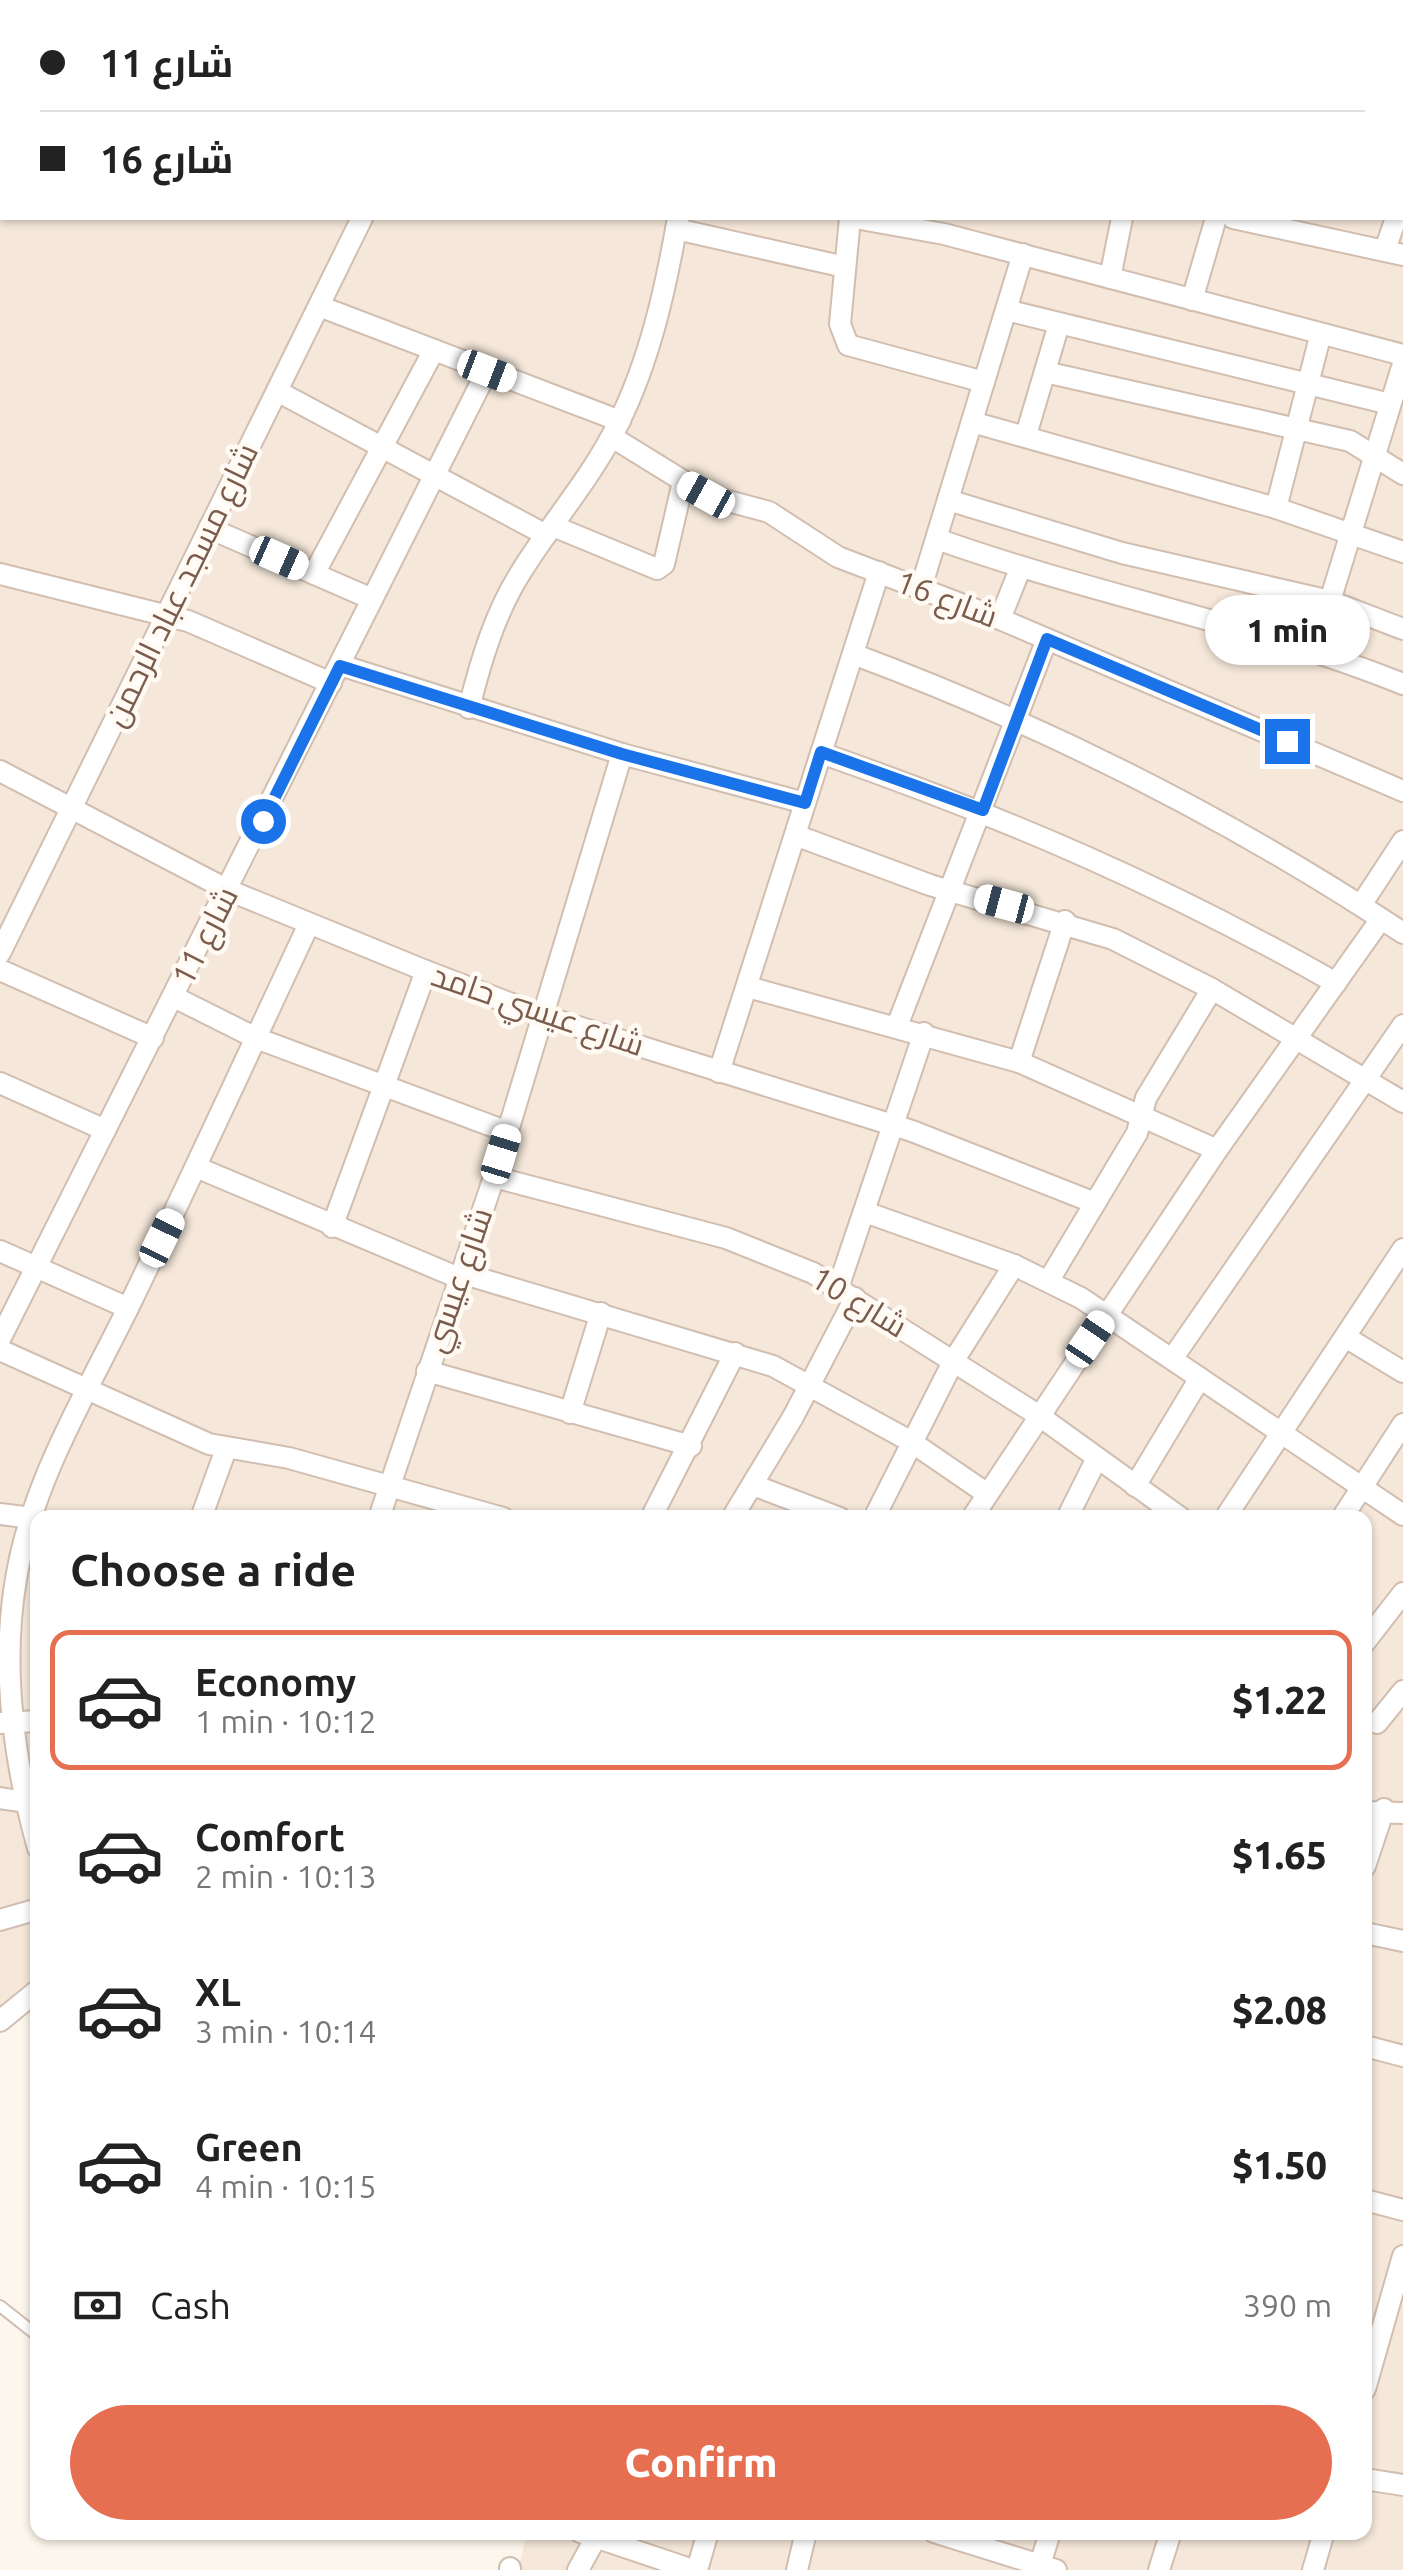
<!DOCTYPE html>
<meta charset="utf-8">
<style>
:root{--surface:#fff;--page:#f6f6f6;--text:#222;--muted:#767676;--line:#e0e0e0;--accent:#e76f51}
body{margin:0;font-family:Ubuntu,Cairo,sans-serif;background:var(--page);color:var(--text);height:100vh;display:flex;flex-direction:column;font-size:38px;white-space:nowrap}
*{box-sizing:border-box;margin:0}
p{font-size:32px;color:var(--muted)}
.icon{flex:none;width:55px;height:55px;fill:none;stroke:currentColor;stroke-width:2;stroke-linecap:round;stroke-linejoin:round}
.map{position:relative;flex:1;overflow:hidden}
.panel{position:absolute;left:30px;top:1510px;width:1342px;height:1030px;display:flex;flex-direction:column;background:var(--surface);border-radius:20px;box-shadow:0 2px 8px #0004}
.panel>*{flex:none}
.hud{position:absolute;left:0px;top:0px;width:1405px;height:220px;box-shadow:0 2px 8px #0004;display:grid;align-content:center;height:220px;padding:0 40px;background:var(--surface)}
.end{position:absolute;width:45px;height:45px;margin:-22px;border:12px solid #1a73e8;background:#fff;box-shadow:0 0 0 5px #fff}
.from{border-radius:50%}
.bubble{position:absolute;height:70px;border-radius:35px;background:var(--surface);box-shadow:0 2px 8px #0004;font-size:32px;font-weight:800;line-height:70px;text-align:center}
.car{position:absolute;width:30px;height:60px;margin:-30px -15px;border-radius:12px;box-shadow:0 0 8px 2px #0007;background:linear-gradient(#fff 24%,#345 0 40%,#fff 0 76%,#345 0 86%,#fff 0)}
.hud b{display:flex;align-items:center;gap:35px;height:95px;font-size:38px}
.hud b+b{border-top:2px solid var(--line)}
.hud i{width:25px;height:25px;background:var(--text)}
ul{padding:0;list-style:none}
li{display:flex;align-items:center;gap:30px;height:140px;margin:0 20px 15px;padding:0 20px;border:5px solid transparent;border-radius:20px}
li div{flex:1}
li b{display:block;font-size:38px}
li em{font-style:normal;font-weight:800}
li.on{border-color:var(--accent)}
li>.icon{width:90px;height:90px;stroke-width:1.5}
h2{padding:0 40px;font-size:45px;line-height:120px}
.pay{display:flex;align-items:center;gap:25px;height:110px;padding:0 40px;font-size:38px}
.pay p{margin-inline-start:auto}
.cta{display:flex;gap:20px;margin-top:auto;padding:20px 40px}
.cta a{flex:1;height:115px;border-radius:60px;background:var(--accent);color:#fff;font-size:40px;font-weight:800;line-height:115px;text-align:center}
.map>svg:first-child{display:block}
.residential{fill:#f5e8da;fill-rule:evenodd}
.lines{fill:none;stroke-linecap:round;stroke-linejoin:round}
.lane-casing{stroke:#d1beb0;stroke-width:14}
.street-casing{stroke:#d1beb0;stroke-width:24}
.lane{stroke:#fff;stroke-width:10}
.street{stroke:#fff;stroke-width:20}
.route{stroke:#1a73e8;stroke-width:12}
.labels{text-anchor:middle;stroke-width:9;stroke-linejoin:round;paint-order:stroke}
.street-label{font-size:32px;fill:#7a5c4d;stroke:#fffaf3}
</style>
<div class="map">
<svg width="1403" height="2570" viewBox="0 0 1403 2570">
<rect width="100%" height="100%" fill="#fdf6ec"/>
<path class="residential" d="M 0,0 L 1403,0 L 1403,2570 L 518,2570 L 527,2532 L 1365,2532 L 1365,1518 L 38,1518 L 37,1993 L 0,2019 ZM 2,2 L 1402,2 L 1402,218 L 2,218 Z"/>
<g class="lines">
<g class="lane-casing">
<polyline id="lane" points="0,2306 38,2336"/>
</g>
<g class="street-casing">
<g id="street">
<polyline points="129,0 135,2"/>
<polyline points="741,0 757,2"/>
<polyline points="711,2 712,0"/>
<polyline points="870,2 870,0"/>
<polyline points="1105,2 1105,0"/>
<polyline points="1272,2 1273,0"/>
<polyline points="1339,2 1340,0"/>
<polyline points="1402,14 1403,13"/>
<polyline points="1402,60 1403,60"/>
<polyline points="0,104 2,105"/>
<polyline points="1402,110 1403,110"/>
<polyline points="1402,183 1403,183"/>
<polyline points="1402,200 1403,199"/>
<polyline points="850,218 840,324 848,345 984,382"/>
<polyline points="855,218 944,234 1403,355"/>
<polyline points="1233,218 1403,255"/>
<polyline points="676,229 845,267"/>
<polyline points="1385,250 1396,218"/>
<polyline points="1110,278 1122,218"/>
<polyline points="1192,300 1216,218"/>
<polyline points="319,306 620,421"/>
<polyline points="1006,310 1390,404"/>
<polyline points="1045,372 1350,441 1403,474"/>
<polyline points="277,391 546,535"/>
<polyline points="972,422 1276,508 1403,552"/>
<polyline points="1026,435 1059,324"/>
<polyline points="612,437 706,495 769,512 838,557 1000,619 1403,791"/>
<polyline points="948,500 1122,553 1330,601 1403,629"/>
<polyline points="1276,508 1320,337"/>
<polyline points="553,526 657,569 664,564 683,482"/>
<polyline points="209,528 372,599"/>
<path d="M 937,539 C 1091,594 1251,623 1403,684"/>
<polyline points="0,574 188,621 331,683"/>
<polyline points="314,574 434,350"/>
<polyline points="921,588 1023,254"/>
<polyline points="1330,601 1403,364"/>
<polyline points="1000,619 1020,569"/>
<path d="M 853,654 C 1046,726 1231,819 1403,933"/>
<polyline points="340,665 622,754 805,803"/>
<path d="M 469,708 C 481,660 495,613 521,572 C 552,522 592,477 618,424 C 650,360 666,287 678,218"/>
<path d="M 821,753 C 1007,818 1165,886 1336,983"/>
<polyline points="0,771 228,890 426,971 543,1016 912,1131 1095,1203"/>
<polyline points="795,835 930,885 1113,939 1212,989 1403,1102"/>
<polyline points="1361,905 1403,841"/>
<polyline points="0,953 362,218"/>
<polyline points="0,970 153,1038"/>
<polyline points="748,987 1019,1062 1217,1150"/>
<polyline points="174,997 256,1038 508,1132"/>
<polyline points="897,1026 1047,639"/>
<polyline points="1019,1062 1065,921"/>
<polyline points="719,1072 879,572"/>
<polyline points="0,1083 105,1130"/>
<polyline points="196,1167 459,1278"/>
<polyline points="494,1177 726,1238 813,1273 1038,1415 1181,1518"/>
<polyline points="865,1212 1014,1265 1081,1298 1403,1515"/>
<polyline points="332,1227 426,971"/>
<polyline points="0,1251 128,1308"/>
<polyline points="461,1273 773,1366 910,1441 986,1493"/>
<polyline points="1049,1280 1137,1133 1146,1098 1212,989"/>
<polyline points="838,1288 924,1033"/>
<polyline points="1347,1338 1403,1372"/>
<polyline points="0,1339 487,371"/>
<polyline points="0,1350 209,1444 289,1458 503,1518"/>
<polyline points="1172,1359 1403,1025"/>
<polyline points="427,1371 691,1446"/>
<polyline points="570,1413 601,1313"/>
<polyline points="753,1485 840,1518"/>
<polyline points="1135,1486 1200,1378"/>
<polyline points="0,1514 31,1518"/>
<polyline points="201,1518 226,1449"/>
<polyline points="379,1518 494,1177 622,754"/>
<polyline points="651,1518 735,1353"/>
<polyline points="732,1518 793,1417 855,1298"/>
<polyline points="874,1518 954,1360 1014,1265"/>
<polyline points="972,1518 1217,1150 1381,919"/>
<polyline points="1067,1518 1097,1458"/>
<polyline points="1225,1518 1403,1249"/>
<polyline points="1342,1518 1403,1424"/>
<polyline points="1365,1642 1403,1593"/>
<polyline points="0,1723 38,1721"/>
<polyline points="1377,1723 1403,1691"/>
<polyline points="0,1798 25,1802"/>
<polyline points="1365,1812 1403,1813"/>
<path d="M 38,1848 C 14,1762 1,1667 16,1579 C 32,1480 89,1389 132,1300 C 192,1176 250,1050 309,924"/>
<polyline points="1365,1866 1384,1809"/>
<polyline points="0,1920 38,1909"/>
<polyline points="1365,1933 1403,1941"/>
<polyline points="0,2021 38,1990"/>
<polyline points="1365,2046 1403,2056"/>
<polyline points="1365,2200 1403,2210"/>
<polyline points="1365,2389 1403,2256"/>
<polyline points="1365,2479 1403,2485"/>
<polyline points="580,2532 693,2570"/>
<polyline points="934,2532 1056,2570"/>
<polyline points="1040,2565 1050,2532"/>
<polyline points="510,2570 510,2568"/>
<polyline points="578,2570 599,2532"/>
<polyline points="697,2570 708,2532"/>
<polyline points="797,2570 806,2532"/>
<polyline points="1159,2570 1171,2532"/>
<polyline points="1313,2570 1324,2532"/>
</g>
</g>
<use href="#lane" class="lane"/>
<use href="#street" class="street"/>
</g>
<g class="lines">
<polyline class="route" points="263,821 340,666 622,754 805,803 821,752 983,810 1047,639 1287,741"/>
</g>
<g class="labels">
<g class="street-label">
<text transform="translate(181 585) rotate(-64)" y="11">شارع مسجد عباد الرحمن</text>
<text transform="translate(947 599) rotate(21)" y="11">شارع 16</text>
<text transform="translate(205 936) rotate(-63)" y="11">شارع 11</text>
<text transform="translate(538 1010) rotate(19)" y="11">شارع عيسي حامد</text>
<text transform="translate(458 1280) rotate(-71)" y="11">شارع عيسي</text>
<text transform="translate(859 1302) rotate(31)" y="11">شارع 10</text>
</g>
</g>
</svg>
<i class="end from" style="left:263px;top:821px"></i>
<i class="end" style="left:1287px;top:741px"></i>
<div class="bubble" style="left:1205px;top:595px;width:165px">1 min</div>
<i class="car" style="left:487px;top:371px;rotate:111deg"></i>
<i class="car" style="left:706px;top:495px;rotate:299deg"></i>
<i class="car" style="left:279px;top:558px;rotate:114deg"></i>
<i class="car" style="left:1004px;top:904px;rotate:285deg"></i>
<i class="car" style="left:501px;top:1154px;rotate:17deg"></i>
<i class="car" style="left:162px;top:1238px;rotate:26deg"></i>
<i class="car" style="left:1090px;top:1339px;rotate:34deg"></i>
<div class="hud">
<b><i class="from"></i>شارع 11</b>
<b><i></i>شارع 16</b>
</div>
<section class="panel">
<h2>Choose a ride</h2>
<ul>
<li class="on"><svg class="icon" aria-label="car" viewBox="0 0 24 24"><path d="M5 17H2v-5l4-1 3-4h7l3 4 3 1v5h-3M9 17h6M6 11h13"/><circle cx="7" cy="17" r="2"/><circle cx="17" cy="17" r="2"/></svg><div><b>Economy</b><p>1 min · 10:12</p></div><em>$1.22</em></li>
<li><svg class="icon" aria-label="car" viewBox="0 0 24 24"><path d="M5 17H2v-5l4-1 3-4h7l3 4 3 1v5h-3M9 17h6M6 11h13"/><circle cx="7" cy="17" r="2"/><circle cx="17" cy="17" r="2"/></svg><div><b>Comfort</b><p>2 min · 10:13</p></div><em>$1.65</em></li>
<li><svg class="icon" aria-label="car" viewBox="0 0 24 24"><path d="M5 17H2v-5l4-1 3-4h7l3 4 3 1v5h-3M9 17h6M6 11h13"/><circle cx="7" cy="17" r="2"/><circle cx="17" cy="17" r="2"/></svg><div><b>XL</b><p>3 min · 10:14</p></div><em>$2.08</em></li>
<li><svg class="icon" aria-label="car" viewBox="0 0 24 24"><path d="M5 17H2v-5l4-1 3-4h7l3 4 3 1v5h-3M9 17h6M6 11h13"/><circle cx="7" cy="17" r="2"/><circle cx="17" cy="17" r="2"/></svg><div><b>Green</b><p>4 min · 10:15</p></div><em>$1.50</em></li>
</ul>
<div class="pay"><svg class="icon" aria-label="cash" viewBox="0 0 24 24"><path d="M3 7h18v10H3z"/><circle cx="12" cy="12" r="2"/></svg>Cash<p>390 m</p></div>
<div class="cta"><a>Confirm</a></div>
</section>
</div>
